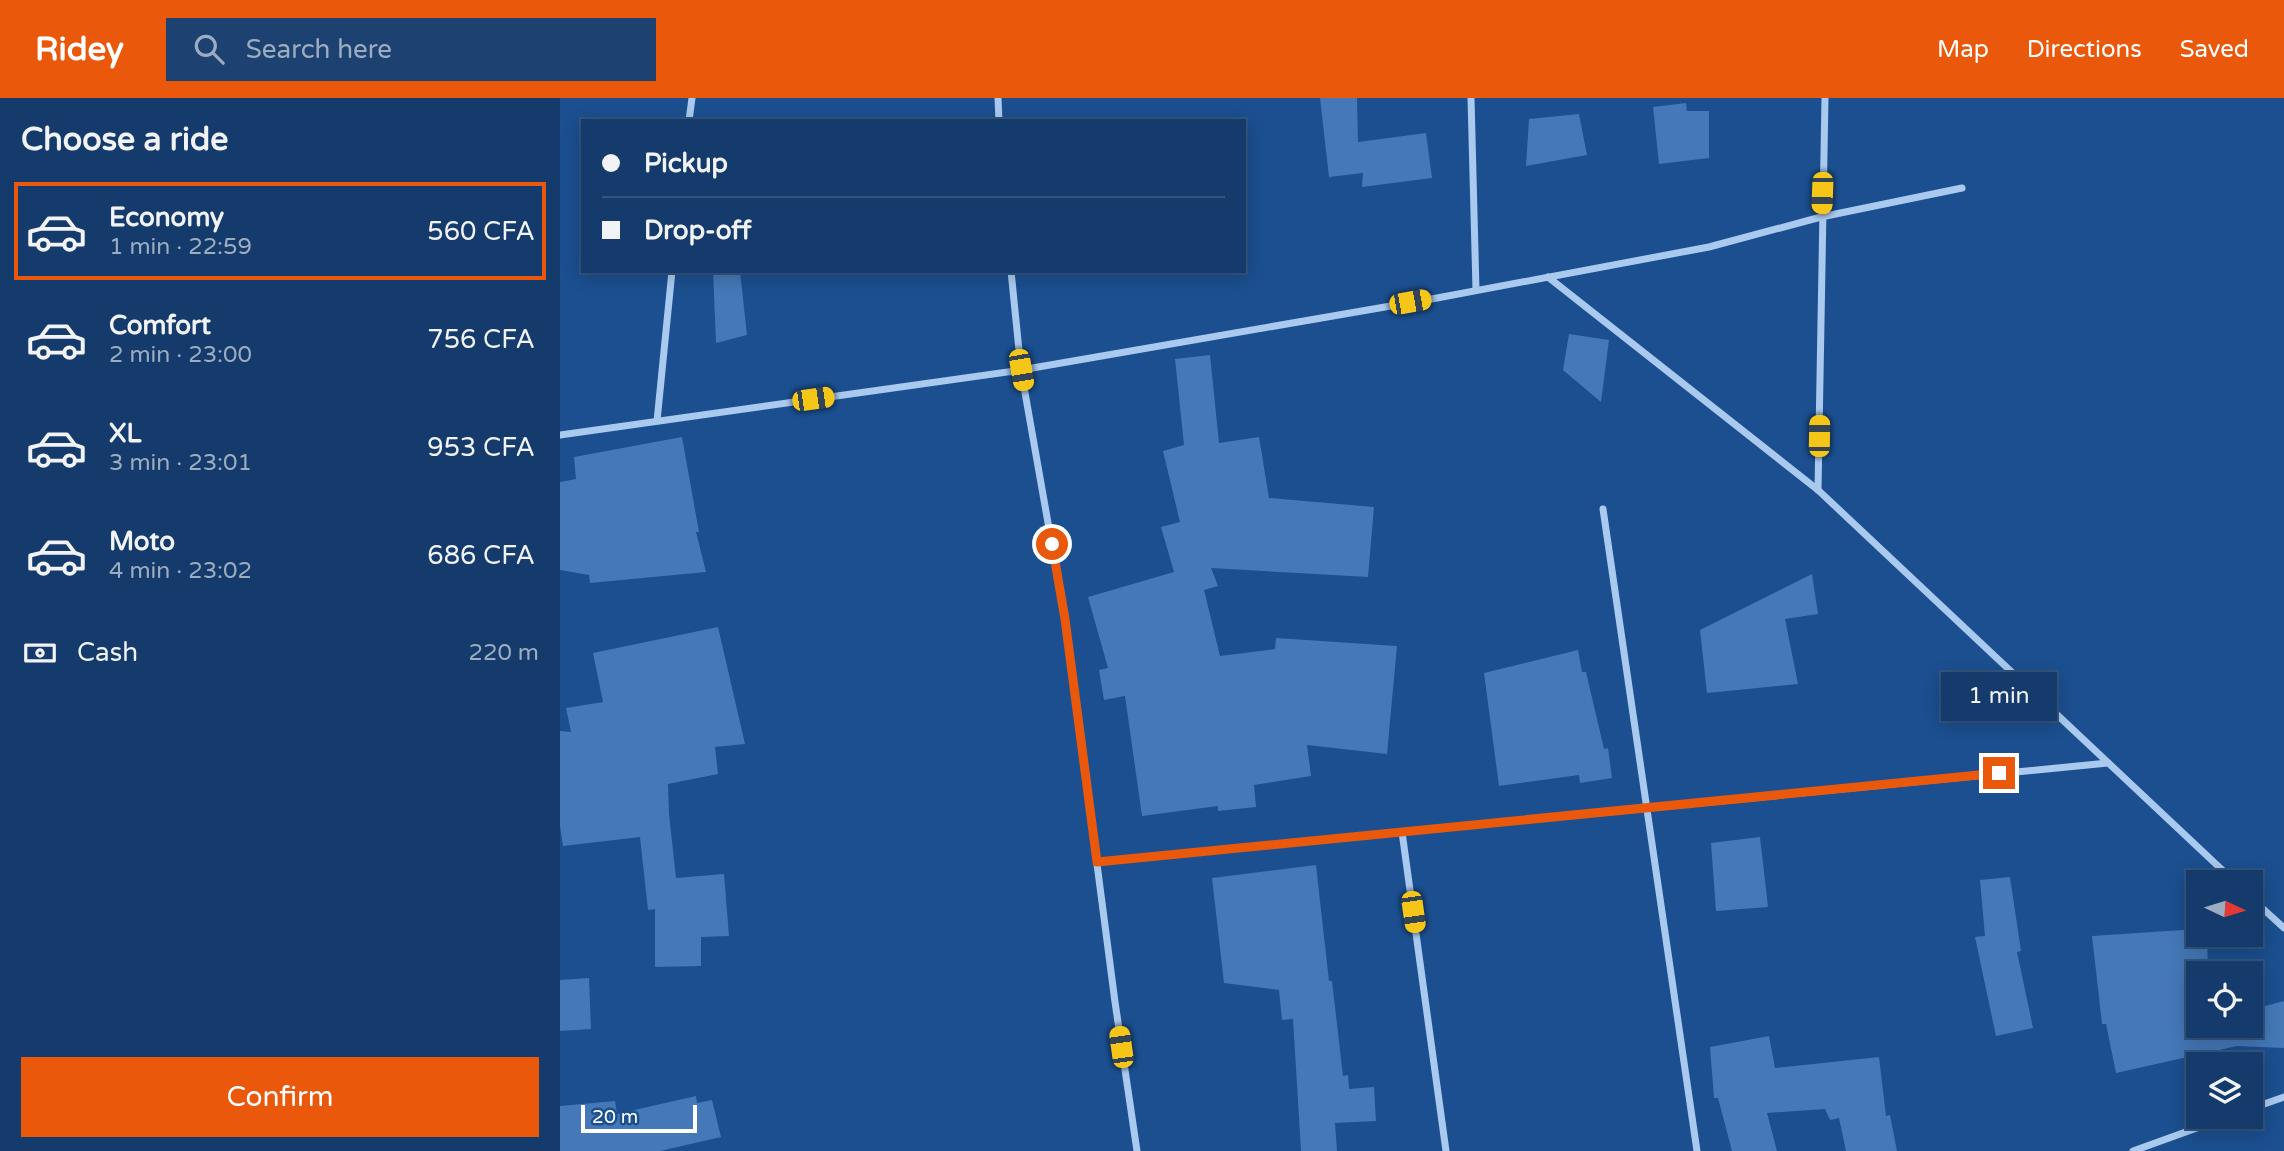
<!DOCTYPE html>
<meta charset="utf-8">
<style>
:root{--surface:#143b6b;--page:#1d4271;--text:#f1f3f6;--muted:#9dadc1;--line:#33557e;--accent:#ea580c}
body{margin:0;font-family:"Varela Round",sans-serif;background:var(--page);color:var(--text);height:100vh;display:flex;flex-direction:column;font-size:26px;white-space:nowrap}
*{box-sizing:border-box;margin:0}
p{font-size:23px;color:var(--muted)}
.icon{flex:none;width:38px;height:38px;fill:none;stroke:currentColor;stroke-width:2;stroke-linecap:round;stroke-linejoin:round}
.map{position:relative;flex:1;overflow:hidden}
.sheet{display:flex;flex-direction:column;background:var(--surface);width:560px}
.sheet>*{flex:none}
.banner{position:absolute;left:21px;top:21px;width:665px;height:154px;border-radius:0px;box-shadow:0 4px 18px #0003,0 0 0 2px var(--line);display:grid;align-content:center;height:154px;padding:0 21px;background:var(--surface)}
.needle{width:46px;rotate:94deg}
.controls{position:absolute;left:1626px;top:772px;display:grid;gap:14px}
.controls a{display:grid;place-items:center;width:77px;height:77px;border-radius:0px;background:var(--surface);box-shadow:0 4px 18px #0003,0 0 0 2px var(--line);font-size:35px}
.scale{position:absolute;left:21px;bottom:18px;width:116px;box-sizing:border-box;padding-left:7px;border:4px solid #fff;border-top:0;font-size:19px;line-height:24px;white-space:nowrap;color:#fff;-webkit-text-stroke:5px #1b4f8f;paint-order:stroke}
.end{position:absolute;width:32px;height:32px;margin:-16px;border:9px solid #ea580c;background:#fff;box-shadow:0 0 0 4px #fff}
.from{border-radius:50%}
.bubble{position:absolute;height:49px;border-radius:0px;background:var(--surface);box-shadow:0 4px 18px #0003,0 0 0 2px var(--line);font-size:23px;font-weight:600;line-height:49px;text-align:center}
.car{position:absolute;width:21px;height:42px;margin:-21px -10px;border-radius:9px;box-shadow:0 0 5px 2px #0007;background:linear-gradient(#f5c518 24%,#345 0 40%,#f5c518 0 76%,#345 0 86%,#f5c518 0)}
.banner b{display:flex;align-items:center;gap:24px;height:66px;font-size:26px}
.banner b+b{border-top:2px solid var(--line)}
.banner i{width:18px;height:18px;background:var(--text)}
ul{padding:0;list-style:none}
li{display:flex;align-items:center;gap:21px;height:98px;margin:0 14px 10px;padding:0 7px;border:4px solid transparent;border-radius:0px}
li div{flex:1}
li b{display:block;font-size:26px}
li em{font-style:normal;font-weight:600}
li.active{border-color:var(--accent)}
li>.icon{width:63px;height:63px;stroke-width:1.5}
h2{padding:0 21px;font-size:32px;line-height:84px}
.pay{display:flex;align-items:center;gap:18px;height:77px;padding:0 21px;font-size:26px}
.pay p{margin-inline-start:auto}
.action{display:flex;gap:14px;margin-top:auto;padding:14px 21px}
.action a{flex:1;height:80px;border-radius:0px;background:var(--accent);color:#fff;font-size:28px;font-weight:600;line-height:80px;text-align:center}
header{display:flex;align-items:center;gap:42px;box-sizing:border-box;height:98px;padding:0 35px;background:var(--accent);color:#fff}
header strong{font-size:33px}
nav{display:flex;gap:38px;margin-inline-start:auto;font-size:24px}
.search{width:490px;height:63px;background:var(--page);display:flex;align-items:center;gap:18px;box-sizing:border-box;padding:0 24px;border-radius:0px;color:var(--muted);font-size:26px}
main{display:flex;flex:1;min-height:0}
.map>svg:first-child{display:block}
.building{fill:#4478b7}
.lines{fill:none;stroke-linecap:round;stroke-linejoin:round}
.street{stroke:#a9c9ee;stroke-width:7}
.route{stroke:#ea580c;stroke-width:9}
</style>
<header>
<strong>Ridey</strong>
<div class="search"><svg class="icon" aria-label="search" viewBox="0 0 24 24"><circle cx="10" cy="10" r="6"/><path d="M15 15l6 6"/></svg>Search here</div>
<nav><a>Map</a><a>Directions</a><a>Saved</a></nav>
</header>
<main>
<section class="sheet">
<h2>Choose a ride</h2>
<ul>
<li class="active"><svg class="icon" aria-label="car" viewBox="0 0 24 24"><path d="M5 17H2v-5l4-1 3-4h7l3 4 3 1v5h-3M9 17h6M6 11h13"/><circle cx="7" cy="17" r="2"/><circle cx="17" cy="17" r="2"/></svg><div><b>Economy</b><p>1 min · 22:59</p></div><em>560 CFA</em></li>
<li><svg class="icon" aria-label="car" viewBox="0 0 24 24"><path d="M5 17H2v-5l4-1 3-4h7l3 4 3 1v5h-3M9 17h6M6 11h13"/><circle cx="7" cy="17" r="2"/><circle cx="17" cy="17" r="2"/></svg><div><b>Comfort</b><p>2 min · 23:00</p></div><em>756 CFA</em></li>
<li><svg class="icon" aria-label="car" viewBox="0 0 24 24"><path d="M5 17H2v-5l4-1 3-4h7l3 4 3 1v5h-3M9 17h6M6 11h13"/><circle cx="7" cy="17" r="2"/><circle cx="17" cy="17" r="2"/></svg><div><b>XL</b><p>3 min · 23:01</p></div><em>953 CFA</em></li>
<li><svg class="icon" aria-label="car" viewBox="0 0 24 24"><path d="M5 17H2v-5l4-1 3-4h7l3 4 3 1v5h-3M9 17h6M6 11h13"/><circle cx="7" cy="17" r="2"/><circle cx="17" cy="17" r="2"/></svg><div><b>Moto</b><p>4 min · 23:02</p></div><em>686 CFA</em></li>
</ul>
<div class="pay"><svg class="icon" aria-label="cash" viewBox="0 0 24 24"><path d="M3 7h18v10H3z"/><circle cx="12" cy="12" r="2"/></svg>Cash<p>220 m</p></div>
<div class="action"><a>Confirm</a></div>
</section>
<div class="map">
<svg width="1724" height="1053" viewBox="0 0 1724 1053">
<rect width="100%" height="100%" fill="#1b4f8f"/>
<g class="building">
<polygon points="760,0 797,0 798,44 866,35 872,80 802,89 803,75 769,79"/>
<polygon points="1126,5 1127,13 1149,13 1149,60 1099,66 1093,9"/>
<polygon points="1019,16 1027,57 966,68 969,21"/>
<polygon points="153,173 180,173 187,237 156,245"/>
<polygon points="1009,236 1049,242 1041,304 1003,272"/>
<polygon points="650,257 659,345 699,339 709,400 814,409 808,479 651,470 658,488 644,492 660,558 715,551 716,540 837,548 827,656 747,647 751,678 694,687 696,709 658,713 658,708 582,718 565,598 544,602 539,572 548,570 528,499 614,474 601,429 620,424 603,353 624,347 615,261"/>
<polygon points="122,339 139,434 136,434 146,474 30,485 29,477 0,472 0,384 16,381 14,359"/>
<polygon points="1252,476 1258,516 1225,521 1238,586 1147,595 1140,532"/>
<polygon points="158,529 185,646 155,649 158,676 108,686 109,716 116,780 164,776 169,838 141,839 141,868 95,869 95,811 88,812 80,739 3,748 0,728 0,633 11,634 6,610 43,604 33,555"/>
<polygon points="1018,552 1022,574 1026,574 1044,651 1048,650 1052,680 1020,685 1019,677 939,688 924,575"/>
<polygon points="1200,739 1208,809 1156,813 1151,745"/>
<polygon points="756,767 769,883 772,883 783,978 788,977 789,991 814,989 816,1023 775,1025 777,1053 741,1053 733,921 722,922 719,892 664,885 652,780"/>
<polygon points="1450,779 1461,853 1457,854 1473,930 1436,938 1415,839 1425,838 1420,782"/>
<polygon points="1638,831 1638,836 1647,836 1648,875 1638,875 1638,928 1690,928 1690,912 1724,903 1724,950 1677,948 1556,975 1546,926 1542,926 1532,838"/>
<polygon points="29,880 31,931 0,933 0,882"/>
<polygon points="1209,938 1215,970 1319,959 1326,1018 1330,1017 1337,1053 1286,1053 1279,1020 1270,1022 1265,1011 1207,1015 1217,1053 1172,1053 1158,1000 1154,1000 1150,949"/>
<polygon points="136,998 137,1005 152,1002 161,1039 100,1053 0,1053 0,1008 55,1003 57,1016"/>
</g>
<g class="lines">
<g class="street">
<polyline points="438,0 439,23"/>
<polyline points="911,0 916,192"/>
<polyline points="129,23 132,0"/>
<polyline points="451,173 461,272 505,521 555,904 577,1053"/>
<polyline points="988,179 1258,392 1675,784"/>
<polyline points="97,323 112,173"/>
<polyline points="0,337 461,272 877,200 1149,149 1261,119 1402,90"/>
<polyline points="1258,392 1265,0"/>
<polyline points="1043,411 1137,1053"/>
<polyline points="842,734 886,1053"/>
<polyline points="537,764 1548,665"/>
<polyline points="1690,799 1724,830"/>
<polyline points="1690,1011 1724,999"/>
<polyline points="1573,1053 1670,1018"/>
</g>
</g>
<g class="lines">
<polyline class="route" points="492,446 505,521 537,764 1439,675"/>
</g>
</svg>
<div class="controls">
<a><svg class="needle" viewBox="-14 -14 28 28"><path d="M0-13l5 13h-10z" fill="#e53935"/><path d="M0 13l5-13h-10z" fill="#9dadc1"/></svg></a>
<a><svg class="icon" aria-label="locate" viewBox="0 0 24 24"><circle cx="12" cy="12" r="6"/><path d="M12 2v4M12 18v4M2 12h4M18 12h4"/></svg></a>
<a><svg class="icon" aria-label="layers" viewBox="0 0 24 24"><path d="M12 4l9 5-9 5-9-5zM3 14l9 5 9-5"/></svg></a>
</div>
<div class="scale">20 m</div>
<i class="end from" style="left:492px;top:446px"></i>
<i class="end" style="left:1439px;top:675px"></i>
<div class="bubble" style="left:1381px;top:574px;width:116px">1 min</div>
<i class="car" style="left:1262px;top:95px;rotate:182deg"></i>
<i class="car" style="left:850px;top:204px;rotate:80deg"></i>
<i class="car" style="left:461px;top:272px;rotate:170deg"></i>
<i class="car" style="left:253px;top:301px;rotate:82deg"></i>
<i class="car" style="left:1259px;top:338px;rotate:1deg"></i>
<i class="car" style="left:853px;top:814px;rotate:172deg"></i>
<i class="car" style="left:561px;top:949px;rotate:352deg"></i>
<div class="banner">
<b><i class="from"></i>Pickup</b>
<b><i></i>Drop-off</b>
</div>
</div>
</main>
